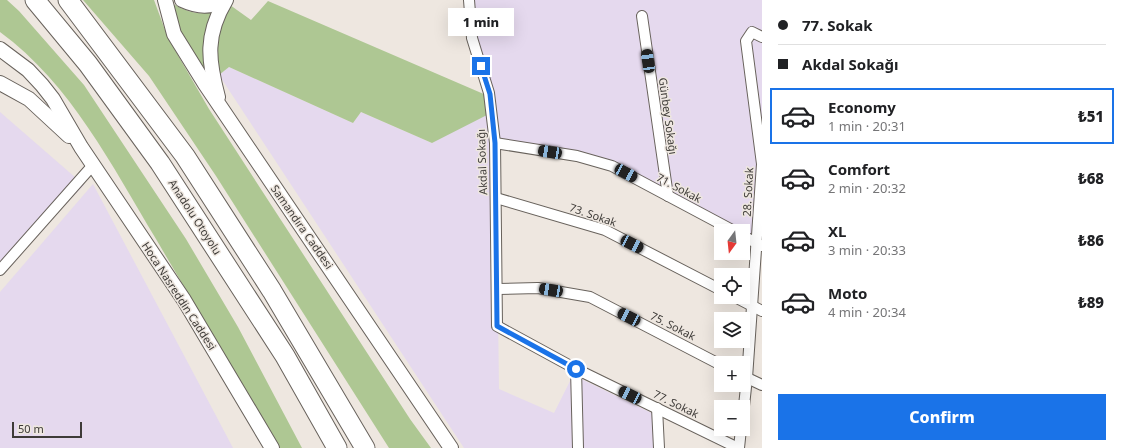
<!DOCTYPE html>
<meta charset="utf-8">
<style>
:root{--surface:#fff;--page:#f6f6f6;--text:#202124;--muted:#757577;--line:#e0e0e0;--accent:#1a73e8}
body{margin:0;font-family:"Noto Sans",sans-serif;background:var(--page);color:var(--text);height:100vh;display:flex;flex-direction:column;font-size:15px;white-space:nowrap}
*{box-sizing:border-box;margin:0}
p{font-size:13px;color:var(--muted)}
.icon{flex:none;width:22px;height:22px;fill:none;stroke:currentColor;stroke-width:2;stroke-linecap:round;stroke-linejoin:round}
.map{position:relative;flex:1;overflow:hidden}
.panel{display:flex;flex-direction:column;background:var(--surface);width:360px}
.panel>*{flex:none}
.top-card{display:grid;align-content:center;height:88px;padding:0 16px;background:var(--surface)}
.needle{width:26px;rotate:195deg}
.buttons{position:absolute;left:714px;top:224px;display:grid;gap:8px}
.buttons a{display:grid;place-items:center;width:36px;height:36px;border-radius:0px;background:var(--surface);box-shadow:0 4px 16px #0002;font-size:20px}
.scale{position:absolute;left:12px;bottom:10px;width:70px;box-sizing:border-box;padding-left:4px;border:2px solid #3e3b38;border-top:0;font-size:11px;line-height:14px;white-space:nowrap;color:#3e3b38;-webkit-text-stroke:3px #eee7e0;paint-order:stroke}
.end{position:absolute;width:18px;height:18px;margin:-9px;border:5px solid #1a73e8;background:#fff;box-shadow:0 0 0 2px #fff}
.from{border-radius:50%}
.bubble{position:absolute;height:28px;border-radius:0px;background:var(--surface);box-shadow:0 4px 16px #0002;font-size:13px;font-weight:800;line-height:28px;text-align:center}
.car{position:absolute;width:12px;height:24px;margin:-12px -6px;border-radius:5px;box-shadow:0 0 3px 1px #0007;background:linear-gradient(#222 24%,#8ab4d8 0 40%,#222 0 76%,#8ab4d8 0 86%,#222 0)}
.top-card b{display:flex;align-items:center;gap:14px;height:38px;font-size:15px}
.top-card b+b{border-top:1px solid var(--line)}
.top-card i{width:10px;height:10px;background:var(--text)}
ul{padding:0;list-style:none}
li{display:flex;align-items:center;gap:12px;height:56px;margin:0 8px 6px;padding:0 8px;border:2px solid transparent;border-radius:0px}
li div{flex:1}
li b{display:block;font-size:15px}
li em{font-style:normal;font-weight:800}
li.selected{border-color:var(--accent)}
li>.icon{width:36px;height:36px;stroke-width:1.5}
.primary-button{display:flex;gap:8px;margin-top:auto;padding:8px 16px}
.primary-button a{flex:1;height:46px;border-radius:0px;background:var(--accent);color:#fff;font-size:16px;font-weight:800;line-height:46px;text-align:center}
main{display:flex;flex:1;min-height:0}
.map>svg:first-child{display:block}
.industrial{fill:#e5d9ee}
.green{fill:#aec793}
.lines{fill:none;stroke-linecap:round;stroke-linejoin:round}
.minor-casing{stroke:#68625c;stroke-width:12}
.secondary-casing{stroke:#68625c;stroke-width:16}
.motorway-casing{stroke:#68625c;stroke-width:21}
.minor{stroke:#fff;stroke-width:10}
.secondary{stroke:#fff;stroke-width:14}
.motorway{stroke:#fff;stroke-width:19}
.route{stroke:#1a73e8;stroke-width:5}
.labels{text-anchor:middle;stroke-width:3;stroke-linejoin:round;paint-order:stroke}
.street-label{font-size:11px;fill:#3e3b38;stroke:#eee7e0}
</style>
<main>
<div class="map">
<svg width="762" height="448" viewBox="0 0 762 448">
<rect width="100%" height="100%" fill="#eee7e0"/>
<g class="industrial">
<polygon points="466,0 762,0 762,174 754,248 743,242 743,231 723,231 611,169 578,160 496,149 499,389 554,413 573,375 662,418 662,448 464,448 219,75 229,67 353,123 361,112 432,143 486,95"/>
<polygon points="0,112 84,185 0,272"/>
<polygon points="93,184 213,410 233,448 0,448 0,292"/>
</g>
<g class="green">
<path d="M 0,0 L 7,0 L 19,11 L 84,85 L 186,239 L 238,327 L 302,448 L 279,448 C 238,378 197,309 156,239 C 112,166 71,84 0,32 Z"/>
<polygon points="83,0 154,0 168,38 209,109 410,419 431,448 389,448 216,176 149,76"/>
<polygon points="268,1 486,95 487,115 432,143 361,112 353,123 229,67 219,75 215,40 230,5 251,20"/>
<path d="M 170,2 C 185,11 200,18 217,9 L 213,85 L 179,31 Z"/>
</g>
<g class="lines">
<g class="minor-casing">
<g id="minor">
<polyline points="469,0 472,38 489,93 495,143 497,326 576,369 738,448"/>
<polyline points="642,16 668,196"/>
<polyline points="495,143 577,156 612,166 734,231"/>
<polyline points="496,198 605,230 721,290"/>
<polyline points="743,236 762,246"/>
<polyline points="0,270 93,165"/>
<polyline points="498,289 538,288 590,297 721,365"/>
<polyline points="735,297 762,311"/>
<polyline points="576,369 578,448"/>
<polyline points="743,376 762,385"/>
<polyline points="657,408 659,448"/>
<polyline points="743,415 747,378 762,164 746,41 752,32 762,37"/>
<polyline points="739,448 741,429"/>
</g>
</g>
<g class="secondary-casing">
<g id="secondary">
<polyline points="165,0 174,34 205,84 451,448"/>
<path d="M 182,0 C 195,6 210,9 222,0"/>
<polyline points="0,49 28,70 42,85 53,99 81,147 184,300 272,448"/>
<polyline points="0,83 29,99 69,136"/>
<path d="M 218,97 C 208,60 205,35 226,0"/>
</g>
</g>
<g class="motorway-casing">
<g id="motorway">
<polyline points="35,0 88,64 160,163 285,356 337,448"/>
<polyline points="68,0 185,156 272,291 365,448"/>
</g>
</g>
<use href="#minor" class="minor"/>
<use href="#secondary" class="secondary"/>
<use href="#motorway" class="motorway"/>
</g>
<g class="lines">
<polyline class="route" points="481,66 490,94 495,143 497,326 576,369"/>
</g>
<g class="labels">
<g class="street-label">
<text transform="translate(668 116) rotate(82)" y="4">Günbey Sokağı</text>
<text transform="translate(482 162) rotate(-92)" y="4">Akdal Sokağı</text>
<text transform="translate(679 188) rotate(28)" y="4">71. Sokak</text>
<text transform="translate(748 192) rotate(-87)" y="4">28. Sokak</text>
<text transform="translate(593 215) rotate(19)" y="4">73. Sokak</text>
<text transform="translate(195 217) rotate(57)" y="4">Anadolu Otoyolu</text>
<text transform="translate(302 227) rotate(55)" y="4">Samandıra Caddesi</text>
<text transform="translate(179 296) rotate(57)" y="4">Hoca Nasreddin Caddesi</text>
<text transform="translate(673 326) rotate(27)" y="4">75. Sokak</text>
<text transform="translate(676 404) rotate(26)" y="4">77. Sokak</text>
</g>
</g>
</svg>
<div class="buttons">
<a><svg class="needle" viewBox="-14 -14 28 28"><path d="M0-13l5 13h-10z" fill="#e53935"/><path d="M0 13l5-13h-10z" fill="#757577"/></svg></a>
<a><svg class="icon" aria-label="locate" viewBox="0 0 24 24"><circle cx="12" cy="12" r="6"/><path d="M12 2v4M12 18v4M2 12h4M18 12h4"/></svg></a>
<a><svg class="icon" aria-label="layers" viewBox="0 0 24 24"><path d="M12 4l9 5-9 5-9-5zM3 14l9 5 9-5"/></svg></a>
<a>+</a>
<a>−</a>
</div>
<div class="scale">50 m</div>
<i class="end from" style="left:576px;top:369px"></i>
<i class="end" style="left:481px;top:66px"></i>
<div class="bubble" style="left:448px;top:8px;width:66px">1 min</div>
<i class="car" style="left:648px;top:61px;rotate:352deg"></i>
<i class="car" style="left:550px;top:152px;rotate:279deg"></i>
<i class="car" style="left:626px;top:173px;rotate:118deg"></i>
<i class="car" style="left:632px;top:244px;rotate:117deg"></i>
<i class="car" style="left:551px;top:290px;rotate:279deg"></i>
<i class="car" style="left:629px;top:317px;rotate:297deg"></i>
<i class="car" style="left:630px;top:395px;rotate:296deg"></i>
</div>
<section class="panel">
<div class="top-card">
<b><i class="from"></i>77. Sokak</b>
<b><i></i>Akdal Sokağı</b>
</div>
<ul>
<li class="selected"><svg class="icon" aria-label="car" viewBox="0 0 24 24"><path d="M5 17H2v-5l4-1 3-4h7l3 4 3 1v5h-3M9 17h6M6 11h13"/><circle cx="7" cy="17" r="2"/><circle cx="17" cy="17" r="2"/></svg><div><b>Economy</b><p>1 min · 20:31</p></div><em>₺51</em></li>
<li><svg class="icon" aria-label="car" viewBox="0 0 24 24"><path d="M5 17H2v-5l4-1 3-4h7l3 4 3 1v5h-3M9 17h6M6 11h13"/><circle cx="7" cy="17" r="2"/><circle cx="17" cy="17" r="2"/></svg><div><b>Comfort</b><p>2 min · 20:32</p></div><em>₺68</em></li>
<li><svg class="icon" aria-label="car" viewBox="0 0 24 24"><path d="M5 17H2v-5l4-1 3-4h7l3 4 3 1v5h-3M9 17h6M6 11h13"/><circle cx="7" cy="17" r="2"/><circle cx="17" cy="17" r="2"/></svg><div><b>XL</b><p>3 min · 20:33</p></div><em>₺86</em></li>
<li><svg class="icon" aria-label="car" viewBox="0 0 24 24"><path d="M5 17H2v-5l4-1 3-4h7l3 4 3 1v5h-3M9 17h6M6 11h13"/><circle cx="7" cy="17" r="2"/><circle cx="17" cy="17" r="2"/></svg><div><b>Moto</b><p>4 min · 20:34</p></div><em>₺89</em></li>
</ul>
<div class="primary-button"><a>Confirm</a></div>
</section>
</main>
